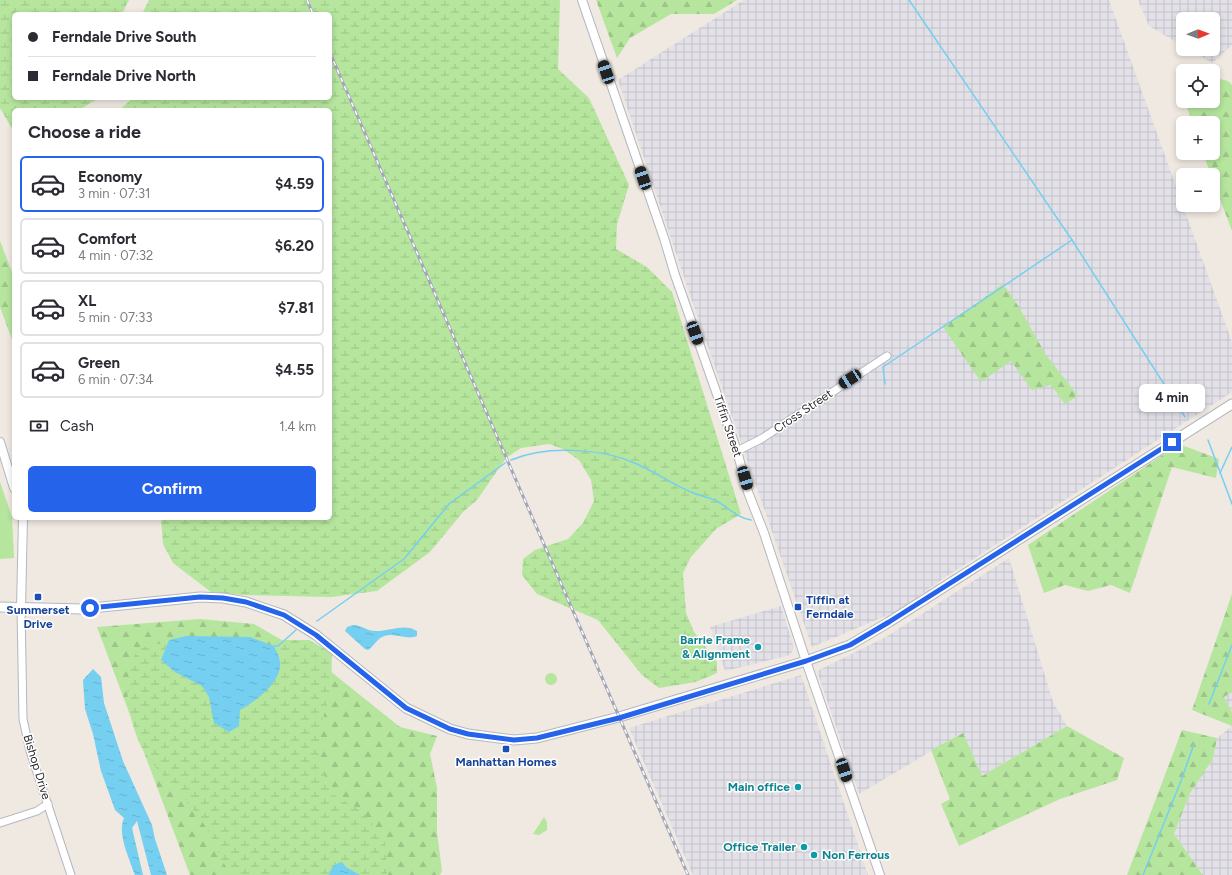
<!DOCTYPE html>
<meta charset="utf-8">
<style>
:root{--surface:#fff;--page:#f2f2f3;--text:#2b2b33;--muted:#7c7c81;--line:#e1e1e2;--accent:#2563eb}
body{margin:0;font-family:Figtree,sans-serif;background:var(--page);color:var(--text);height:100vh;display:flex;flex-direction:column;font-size:15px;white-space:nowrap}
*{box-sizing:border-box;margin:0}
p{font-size:13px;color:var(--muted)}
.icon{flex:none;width:22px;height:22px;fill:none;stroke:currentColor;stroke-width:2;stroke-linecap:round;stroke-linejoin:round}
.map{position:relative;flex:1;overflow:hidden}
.side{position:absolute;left:12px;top:108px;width:320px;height:412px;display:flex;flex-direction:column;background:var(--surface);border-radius:6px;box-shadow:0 2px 6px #0003}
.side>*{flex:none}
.top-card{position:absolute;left:12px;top:12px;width:320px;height:88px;border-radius:6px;box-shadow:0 2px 6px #0003;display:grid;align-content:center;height:88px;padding:0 16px;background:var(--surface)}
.needle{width:26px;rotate:89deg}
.buttons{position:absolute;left:1176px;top:12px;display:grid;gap:8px}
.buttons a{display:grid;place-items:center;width:44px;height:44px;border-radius:6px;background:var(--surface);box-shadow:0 2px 6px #0003;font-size:20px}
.end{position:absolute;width:18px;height:18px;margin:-9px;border:5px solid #2563eb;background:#fff;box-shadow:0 0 0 2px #fff}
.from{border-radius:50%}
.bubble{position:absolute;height:28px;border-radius:6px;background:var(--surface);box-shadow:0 2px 6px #0003;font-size:13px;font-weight:700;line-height:28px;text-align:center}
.car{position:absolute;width:12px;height:24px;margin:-12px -6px;border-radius:5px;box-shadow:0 0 3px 1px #0007;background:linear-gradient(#222 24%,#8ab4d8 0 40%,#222 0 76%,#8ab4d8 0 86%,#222 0)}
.top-card b{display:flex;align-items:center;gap:14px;height:38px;font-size:15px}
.top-card b+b{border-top:1px solid var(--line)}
.top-card i{width:10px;height:10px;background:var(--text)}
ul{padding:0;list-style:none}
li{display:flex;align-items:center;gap:12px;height:56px;margin:0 8px 6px;padding:0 8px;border:2px solid var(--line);border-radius:6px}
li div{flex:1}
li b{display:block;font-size:15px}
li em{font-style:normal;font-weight:700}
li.on{border-color:var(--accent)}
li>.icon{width:36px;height:36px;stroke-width:1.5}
h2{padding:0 16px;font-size:18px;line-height:48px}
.pay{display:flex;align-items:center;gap:10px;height:44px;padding:0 16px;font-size:15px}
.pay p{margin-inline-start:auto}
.action{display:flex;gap:8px;margin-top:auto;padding:8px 16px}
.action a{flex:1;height:46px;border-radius:6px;background:var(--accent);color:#fff;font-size:16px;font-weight:700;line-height:46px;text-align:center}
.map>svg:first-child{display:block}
.industrial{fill:url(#industrial-grid)}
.green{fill:#b6e59e}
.forest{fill:url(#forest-firs)}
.wetland{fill:url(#wetland-marsh)}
.water{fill:url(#water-ripples)}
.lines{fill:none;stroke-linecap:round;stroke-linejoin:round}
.stream{stroke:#75cff0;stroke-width:1.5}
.minor-casing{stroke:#b4b7c1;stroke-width:9}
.tertiary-casing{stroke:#b4b7c1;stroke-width:10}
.secondary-casing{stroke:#b4b7c1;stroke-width:11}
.minor{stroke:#fff;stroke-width:7}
.tertiary{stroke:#fff;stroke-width:8}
.secondary{stroke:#fff;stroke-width:9}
.rail-casing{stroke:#a3a6b8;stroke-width:3}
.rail{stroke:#fff;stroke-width:1.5;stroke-dasharray:4.5;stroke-linecap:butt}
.route{stroke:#2563eb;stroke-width:5}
.transit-dot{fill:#1a4fb4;stroke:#fff;stroke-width:1.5}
.culture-dot{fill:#0f9aa8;stroke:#fff;stroke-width:1.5}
.labels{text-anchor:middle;stroke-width:3;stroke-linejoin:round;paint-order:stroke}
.street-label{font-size:12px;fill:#2e2e2e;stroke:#fff}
.transit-label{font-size:12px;font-weight:bold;fill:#164399;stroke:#fff}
.culture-label{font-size:12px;font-weight:bold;fill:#0d838f;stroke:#fff;text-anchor:end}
</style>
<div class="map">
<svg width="1232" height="875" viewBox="0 0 1232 875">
<defs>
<pattern id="industrial-grid" width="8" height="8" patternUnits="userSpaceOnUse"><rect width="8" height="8" fill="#e3e1e8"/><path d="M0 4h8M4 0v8" fill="none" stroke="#c3c1c7"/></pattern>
<pattern id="forest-firs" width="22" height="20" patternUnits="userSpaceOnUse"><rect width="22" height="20" fill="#b6e59e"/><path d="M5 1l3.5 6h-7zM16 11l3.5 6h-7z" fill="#9dc588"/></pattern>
<pattern id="wetland-marsh" width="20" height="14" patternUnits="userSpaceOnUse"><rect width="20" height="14" fill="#b6e59e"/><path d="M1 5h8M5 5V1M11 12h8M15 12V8" fill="none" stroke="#9dc588"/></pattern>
<pattern id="water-ripples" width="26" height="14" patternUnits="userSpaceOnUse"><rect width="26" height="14" fill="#75cff0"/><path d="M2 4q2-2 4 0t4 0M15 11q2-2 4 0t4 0" fill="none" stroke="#66b2ce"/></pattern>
</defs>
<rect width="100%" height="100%" fill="#efe9e1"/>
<g class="industrial">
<polygon points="744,0 1109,0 1232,342 1232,392 941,580 900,610 812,647 690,295 618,80"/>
<polygon points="1138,0 1232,0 1232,45 1212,63 1188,49 1213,49 1213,19 1183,19 1183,46 1149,26"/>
<polygon points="1009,558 1053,702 1067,726 982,776 962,733 859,794 817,671 886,637"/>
<polygon points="781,606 794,648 790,655 725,671 710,627"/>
<polygon points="801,675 868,875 693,875 629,728"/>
<polygon points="1232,692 1232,712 1224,697"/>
<polygon points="1232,726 1232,875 1203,875 1174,834 1190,793 1213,759 1217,738"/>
</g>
<g class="green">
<polygon points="0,482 12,517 14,558 0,559"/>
<circle cx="551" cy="679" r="6"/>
<polygon points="544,817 547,822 547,830 539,835 533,834"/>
</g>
<g class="forest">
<polygon points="596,0 737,0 714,14 671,14 630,38 617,58"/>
<polygon points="1213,77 1228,81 1232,85 1232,231 1213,180 1213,175 1211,175 1203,153 1213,153 1213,123 1192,123 1185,101 1213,101"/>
<polygon points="0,241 14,277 14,345 0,307"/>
<polygon points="1003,284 1019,307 1046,355 1078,396 1065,404 1051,385 1032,390 1011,361 981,382 943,327"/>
<polygon points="1179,444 1219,459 1216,478 1172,467 1130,593 1111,585 1088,591 1065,585 1044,593 1028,545"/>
<polygon points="1232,594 1232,692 1224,697 1232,712 1232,726 1192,710"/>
<polygon points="200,619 254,624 315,659 400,727 437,736 430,754 437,788 437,832 442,871 440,875 190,875 97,627"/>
<polygon points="1067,726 1124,758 1117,780 1060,799 959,846 941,804 950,799 931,750 963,733 982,776"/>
<polygon points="1182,730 1217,738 1213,759 1190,793 1174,834 1203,875 1127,875"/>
</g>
<g class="wetland">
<polygon points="0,0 129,0 122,14 14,14 14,98 99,98 79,110 14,110 14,132 0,108"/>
<polygon points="149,0 560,0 558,69 589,98 629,185 617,224 616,249 647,267 672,292 741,514 716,529 691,557 683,573 686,613 694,632 717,662 717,673 696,682 659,688 642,675 598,620 537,594 522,575 523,559 535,550 568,539 583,523 594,501 591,480 579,460 563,449 549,444 521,448 506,458 477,500 463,512 430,552 377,591 331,597 243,595 211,592 173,563 163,544 161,518 330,518 330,110 119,110 133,98 330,98 330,14 142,14"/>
<path d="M 285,640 L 309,640 L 332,653 L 331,690 L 322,722 L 318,761 L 334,795 L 363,812 L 385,840 L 387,875 L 234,875 C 221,865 216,845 208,831 C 205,825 200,819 196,813 C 181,792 159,775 145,753 C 130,730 117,672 139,650 C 144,645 160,644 168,642 L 161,660 L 175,672 L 202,686 L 209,697 L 214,723 L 239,726 L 240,710 C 259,700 271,687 280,668 L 274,646 L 278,646 Z"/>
</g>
<g class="water">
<path d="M 353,625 C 362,625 368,632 377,631 C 389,631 405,623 417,631 L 417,636 C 406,641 394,631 382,637 C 376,640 374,646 368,650 L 365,649 L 345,631 L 347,627 Z"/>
<path d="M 186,636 L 250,637 L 274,646 C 277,653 281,659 280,667 C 278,685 254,702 240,710 L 239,726 L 229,732 L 214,723 L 209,697 L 202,686 L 175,672 L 161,660 L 169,640 Z"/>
<path d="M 93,669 L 101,677 L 104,703 L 123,761 L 152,825 L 155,839 L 167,875 L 151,875 L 137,821 L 132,828 L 143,875 L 135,875 L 134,873 C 129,857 117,834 124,818 L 115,810 L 101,771 L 93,734 L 85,709 L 83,680 Z"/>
<path d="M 342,862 L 346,867 L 360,875 L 329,875 C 331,867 334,864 342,862 Z"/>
</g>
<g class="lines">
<g class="stream">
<polyline points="909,0 1072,240 1185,417"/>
<polyline points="885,384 883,367 1072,240"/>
<polyline points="1208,440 1232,504"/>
<path d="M 511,460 C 546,445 602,448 637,464 C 655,472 672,484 691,492 C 699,496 709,497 717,501 C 730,509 736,517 751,520"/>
<polyline points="1220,473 1232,447"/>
<polyline points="317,621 404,559 449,504 505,463"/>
<polyline points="274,646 278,646 296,630"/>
<polyline points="1209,704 1232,645"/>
<polyline points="1143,875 1181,781 1194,744"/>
</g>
<g class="minor-casing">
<g id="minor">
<polyline points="737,451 761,439 887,356"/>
<polyline points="21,608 23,719 30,751 71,875"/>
<polyline points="0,823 37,811 48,804"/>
</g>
</g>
<g class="tertiary-casing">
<g id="tertiary">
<polyline points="582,0 664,238 675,275 737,451 748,492 764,533 806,661 880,875"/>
<polyline points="0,442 14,488"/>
<polyline points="21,608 23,518"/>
</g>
</g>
<g class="secondary-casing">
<polyline id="secondary" points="0,607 82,609 200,597 223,598 246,602 284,615 316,635 406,708 450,729 468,734 514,740 537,738 619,717 806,661 850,645 889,622 1232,404"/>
</g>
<use href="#minor" class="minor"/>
<use href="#tertiary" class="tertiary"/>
<use href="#secondary" class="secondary"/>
<g class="rail-casing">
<g id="rail">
<polyline points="307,0 313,14"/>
<polyline points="330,53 688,875"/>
</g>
</g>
<use href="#rail" class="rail"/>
</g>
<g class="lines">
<polyline class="route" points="90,608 200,597 223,598 246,602 284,615 316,635 406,708 450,729 468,734 514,740 537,738 619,718 806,661 850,645 889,622 1172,442"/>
</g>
<g class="transit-dot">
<rect x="34" y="593" width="8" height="8" rx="2"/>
<rect x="794" y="603" width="8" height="8" rx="2"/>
<rect x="502" y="745" width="8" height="8" rx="2"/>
</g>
<g class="culture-dot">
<circle cx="758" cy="647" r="4"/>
<circle cx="798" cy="787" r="4"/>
<circle cx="804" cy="847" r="4"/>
<circle cx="814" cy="855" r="4"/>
</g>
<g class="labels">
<g class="street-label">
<text transform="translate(803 411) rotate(-34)" y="4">Cross Street</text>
<text transform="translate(728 426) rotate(71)" y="4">Tiffin Street</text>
<text transform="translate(37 767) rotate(73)" y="4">Bishop Drive</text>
</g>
<g class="transit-label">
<text x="806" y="604" text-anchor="start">Tiffin at<tspan x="806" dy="14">Ferndale</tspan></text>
<text x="38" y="614">Summerset<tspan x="38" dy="14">Drive</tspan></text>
<text x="506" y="766">Manhattan Homes</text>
</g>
<g class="culture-label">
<text x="750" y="644">Barrie Frame<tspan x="750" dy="14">&amp; Alignment</tspan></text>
<text x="790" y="791">Main office</text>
<text x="796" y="851">Office Trailer</text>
<text x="822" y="859" text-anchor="start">Non Ferrous</text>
</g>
</g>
</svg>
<div class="buttons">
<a><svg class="needle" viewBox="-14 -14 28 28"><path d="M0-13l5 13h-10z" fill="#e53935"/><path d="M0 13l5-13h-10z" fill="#7c7c81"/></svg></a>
<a><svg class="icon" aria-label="locate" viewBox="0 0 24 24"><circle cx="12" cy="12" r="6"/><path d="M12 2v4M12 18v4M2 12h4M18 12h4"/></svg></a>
<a>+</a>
<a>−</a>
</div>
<i class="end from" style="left:90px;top:608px"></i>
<i class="end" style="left:1172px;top:442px"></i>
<div class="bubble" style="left:1139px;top:384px;width:66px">4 min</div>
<i class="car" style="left:606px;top:72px;rotate:341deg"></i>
<i class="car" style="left:643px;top:178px;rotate:341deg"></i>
<i class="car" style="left:695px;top:333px;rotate:160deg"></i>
<i class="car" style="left:850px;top:379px;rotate:237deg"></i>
<i class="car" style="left:745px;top:478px;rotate:164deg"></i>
<i class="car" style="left:844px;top:770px;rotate:162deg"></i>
<div class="top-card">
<b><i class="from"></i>Ferndale Drive South</b>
<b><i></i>Ferndale Drive North</b>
</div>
<section class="side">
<h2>Choose a ride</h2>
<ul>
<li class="on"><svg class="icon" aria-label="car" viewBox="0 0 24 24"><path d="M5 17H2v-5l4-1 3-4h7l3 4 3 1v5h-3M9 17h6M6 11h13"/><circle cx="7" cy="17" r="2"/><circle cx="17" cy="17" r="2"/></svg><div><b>Economy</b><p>3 min · 07:31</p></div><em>$4.59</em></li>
<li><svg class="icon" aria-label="car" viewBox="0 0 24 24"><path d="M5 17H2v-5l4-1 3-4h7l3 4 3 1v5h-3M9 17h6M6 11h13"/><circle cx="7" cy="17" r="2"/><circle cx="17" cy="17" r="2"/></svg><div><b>Comfort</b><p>4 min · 07:32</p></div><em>$6.20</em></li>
<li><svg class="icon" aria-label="car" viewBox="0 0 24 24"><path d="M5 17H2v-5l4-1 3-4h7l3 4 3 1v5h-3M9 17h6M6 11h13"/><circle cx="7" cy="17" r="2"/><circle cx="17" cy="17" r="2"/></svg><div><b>XL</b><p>5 min · 07:33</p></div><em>$7.81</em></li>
<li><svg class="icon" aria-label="car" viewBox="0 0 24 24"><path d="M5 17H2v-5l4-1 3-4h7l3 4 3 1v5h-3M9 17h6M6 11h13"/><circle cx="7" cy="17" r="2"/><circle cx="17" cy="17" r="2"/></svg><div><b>Green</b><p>6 min · 07:34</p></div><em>$4.55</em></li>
</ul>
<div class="pay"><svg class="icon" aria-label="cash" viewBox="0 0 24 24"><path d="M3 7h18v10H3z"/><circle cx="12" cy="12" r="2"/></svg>Cash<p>1.4 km</p></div>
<div class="action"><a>Confirm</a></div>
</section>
</div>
